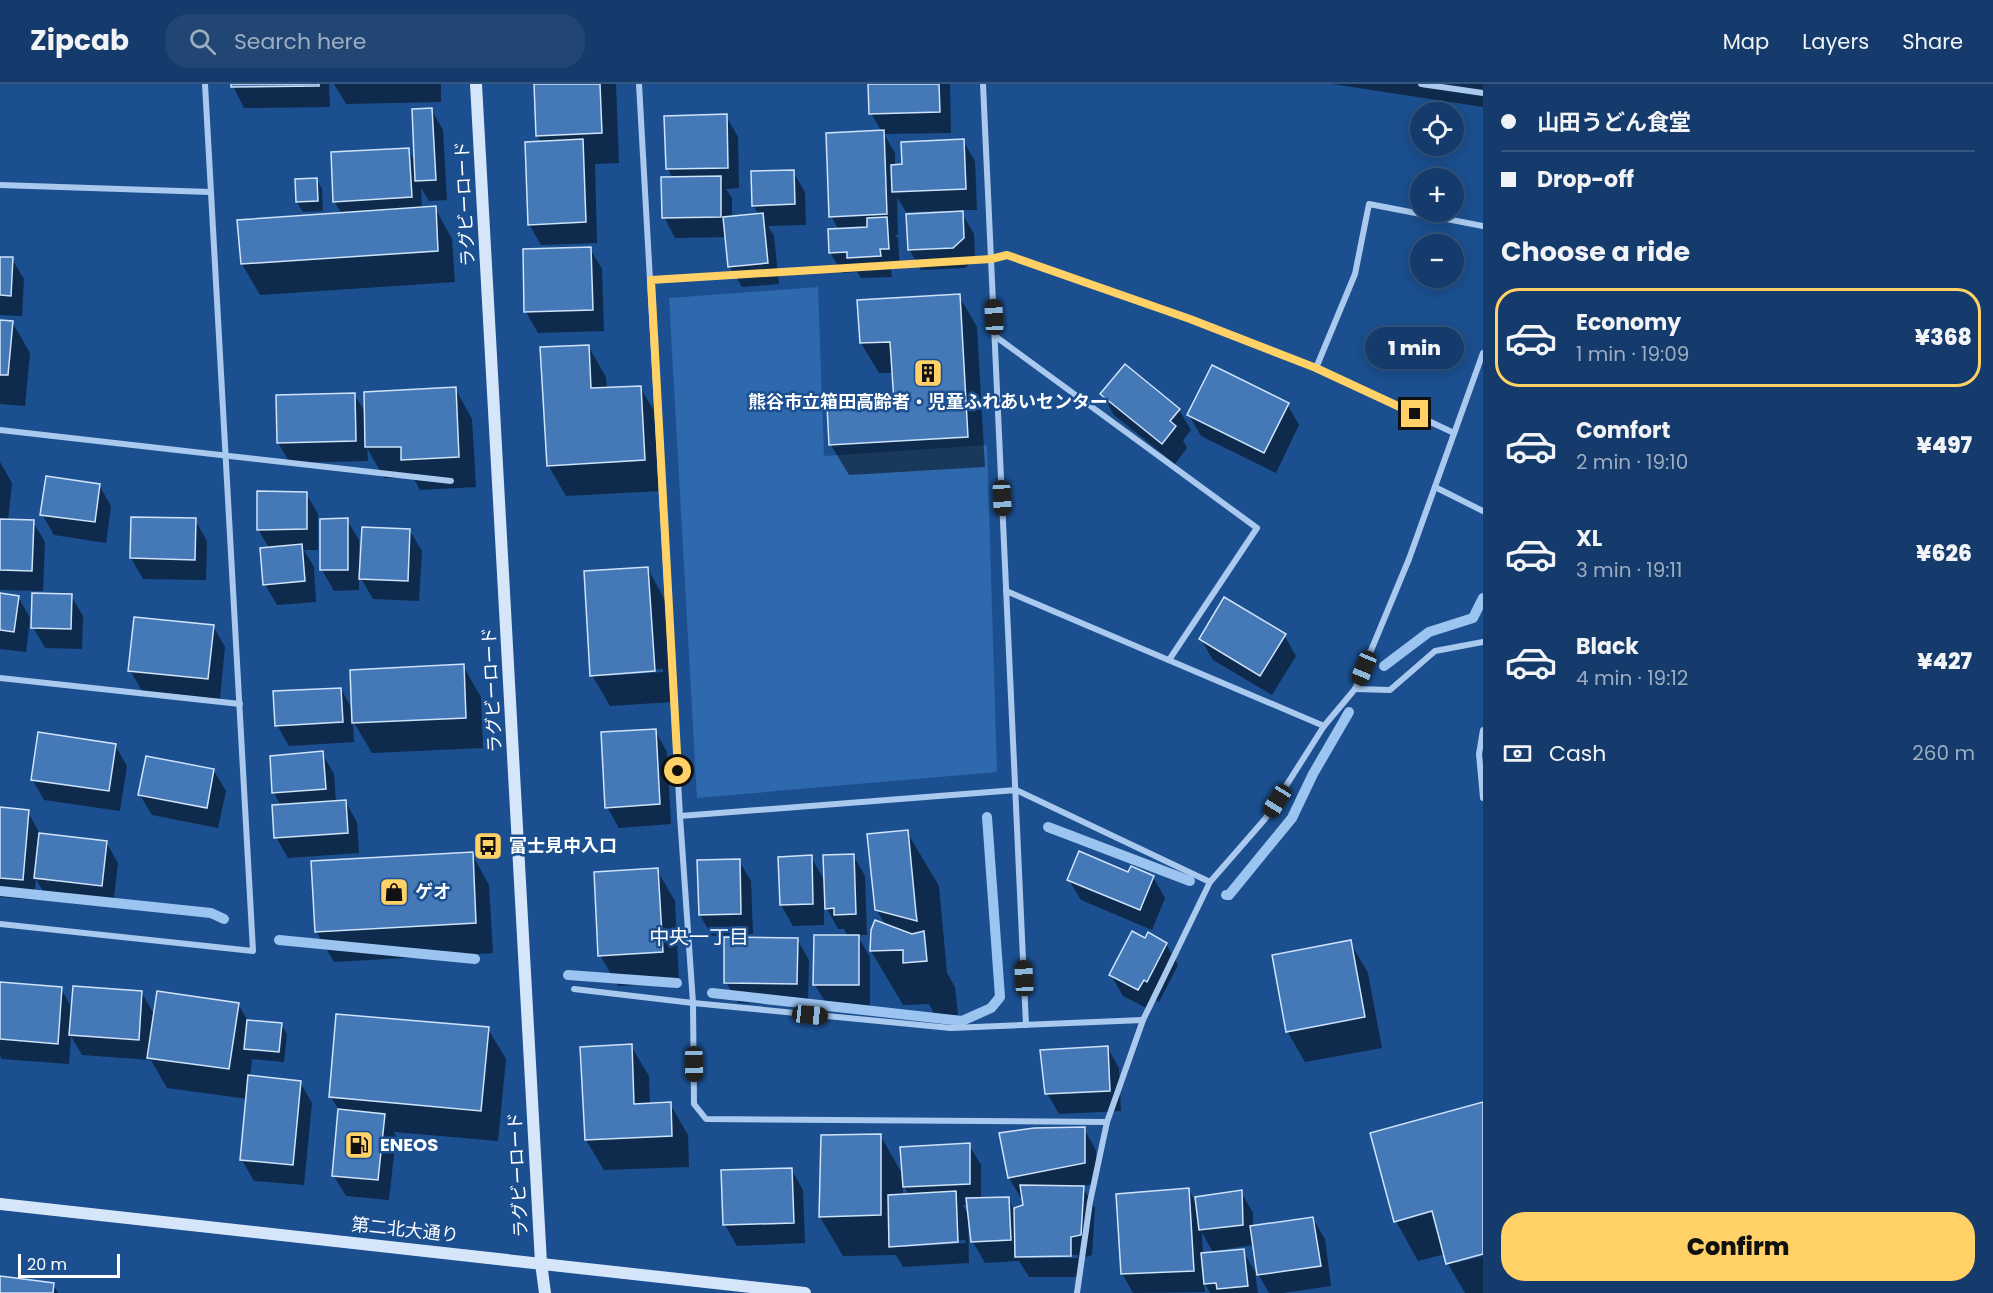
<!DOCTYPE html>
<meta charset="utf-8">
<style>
:root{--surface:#143b6b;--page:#214673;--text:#f1f3f6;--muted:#9dadc1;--line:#33557e;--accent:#ffd166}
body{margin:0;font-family:Poppins,"Noto Sans JP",sans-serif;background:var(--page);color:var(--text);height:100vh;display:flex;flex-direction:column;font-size:22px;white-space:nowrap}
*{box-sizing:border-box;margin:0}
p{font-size:20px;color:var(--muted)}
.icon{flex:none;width:33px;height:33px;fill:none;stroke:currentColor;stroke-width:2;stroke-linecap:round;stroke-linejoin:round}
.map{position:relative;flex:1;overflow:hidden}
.sheet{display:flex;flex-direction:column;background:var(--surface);width:510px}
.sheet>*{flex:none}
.banner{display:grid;align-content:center;height:132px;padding:0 18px;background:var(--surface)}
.fabs{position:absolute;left:1410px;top:18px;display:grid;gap:12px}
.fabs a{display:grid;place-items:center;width:54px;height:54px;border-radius:50%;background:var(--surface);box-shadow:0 3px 15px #0003,0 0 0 2px var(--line);font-size:30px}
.scale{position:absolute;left:18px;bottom:15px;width:102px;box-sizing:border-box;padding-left:6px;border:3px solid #fff;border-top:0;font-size:16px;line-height:21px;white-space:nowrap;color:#fff;-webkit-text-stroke:4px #1b4f8f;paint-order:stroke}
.end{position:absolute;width:27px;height:27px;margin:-14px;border:8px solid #ffd166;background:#111;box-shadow:0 0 0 3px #111}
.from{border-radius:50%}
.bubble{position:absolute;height:42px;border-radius:21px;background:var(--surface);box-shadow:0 3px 15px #0003,0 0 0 2px var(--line);font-size:20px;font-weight:800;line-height:42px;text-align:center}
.car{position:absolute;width:18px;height:36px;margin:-18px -9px;border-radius:8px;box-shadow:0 0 4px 2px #0007;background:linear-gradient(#222 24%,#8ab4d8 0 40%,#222 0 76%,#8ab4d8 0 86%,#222 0)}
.banner b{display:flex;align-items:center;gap:21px;height:57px;font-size:22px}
.banner b+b{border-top:2px solid var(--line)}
.banner i{width:15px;height:15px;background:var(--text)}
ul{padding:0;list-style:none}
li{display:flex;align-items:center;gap:18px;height:99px;margin:0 12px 9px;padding:0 6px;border:3px solid transparent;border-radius:24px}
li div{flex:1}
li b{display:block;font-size:22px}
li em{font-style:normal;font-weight:800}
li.on{border-color:var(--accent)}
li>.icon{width:54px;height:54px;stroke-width:1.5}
h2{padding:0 18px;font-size:27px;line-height:72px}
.pay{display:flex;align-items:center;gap:15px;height:66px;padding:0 18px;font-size:22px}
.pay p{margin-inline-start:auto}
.primary-button{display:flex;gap:12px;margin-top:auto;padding:12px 18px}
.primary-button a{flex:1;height:69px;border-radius:24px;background:var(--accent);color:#111;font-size:24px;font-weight:800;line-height:69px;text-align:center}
header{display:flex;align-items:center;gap:36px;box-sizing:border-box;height:84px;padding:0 30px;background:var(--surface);border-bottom:2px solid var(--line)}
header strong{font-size:28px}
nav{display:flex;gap:33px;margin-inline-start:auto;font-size:21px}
.search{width:420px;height:54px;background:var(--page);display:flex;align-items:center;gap:15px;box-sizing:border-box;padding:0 21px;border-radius:24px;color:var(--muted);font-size:22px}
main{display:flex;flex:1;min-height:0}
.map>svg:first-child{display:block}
.green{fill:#2e69ad}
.shadow{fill:#0007;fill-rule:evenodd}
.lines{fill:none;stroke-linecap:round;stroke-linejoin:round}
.stream{stroke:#9cc4f0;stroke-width:10}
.building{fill:#4478b7;stroke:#cfe3fa;stroke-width:1.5}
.street{stroke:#a9c9ee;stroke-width:6}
.secondary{stroke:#d6e6fa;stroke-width:12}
.route{stroke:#ffd166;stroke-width:8}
.labels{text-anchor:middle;stroke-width:5;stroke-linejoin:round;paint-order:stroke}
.street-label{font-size:18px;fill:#fff;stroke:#1b4f8f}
.poi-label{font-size:18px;font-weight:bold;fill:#fff;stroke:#1b4f8f;text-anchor:start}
.neighbourhood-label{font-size:20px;fill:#fff;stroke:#1b4f8f}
</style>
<header>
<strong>Zipcab</strong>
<div class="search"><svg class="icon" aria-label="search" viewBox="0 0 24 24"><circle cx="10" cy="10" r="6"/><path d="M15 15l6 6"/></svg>Search here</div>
<nav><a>Map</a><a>Layers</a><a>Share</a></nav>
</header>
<main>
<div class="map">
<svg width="1483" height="1209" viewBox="0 0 1483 1209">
<rect width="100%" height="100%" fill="#1b4f8f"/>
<polygon class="green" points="818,203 824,372 987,361 997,688 697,714 669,214"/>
<g class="shadow">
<polygon points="232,0 329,0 330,23 244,24"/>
<polygon points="334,0 441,0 441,18 346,20"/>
<polygon points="535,0 616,0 619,79 595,80 597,159 541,161 529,140 541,59 537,51"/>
<polygon points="870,0 950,0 951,49 884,50 895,69 895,82 904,82 963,57 975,77 977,126 960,126 974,150 975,176 965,184 921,186 909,165 952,129 952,127 906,128 897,113 898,151 895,151 898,155 900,185 891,185 892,193 861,194 857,188 842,189 830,168 839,146 831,132 882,48 871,29"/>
<polygon points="1332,0 1483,0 1483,23"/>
<polygon points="431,25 443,46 447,116 429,117 421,104 422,125 435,124 452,155 455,198 260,211 242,180 239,137 342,130 334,117 408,66 416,79"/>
<polygon points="726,32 738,53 739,104 726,105 732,114 732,134 759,131 753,121 793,88 805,108 806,141 768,142 774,152 779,200 742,203 730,183 727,153 675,154 664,133 673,94 668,85 666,33"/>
<polygon points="316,95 322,105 323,127 303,128 297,118 297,96"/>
<polygon points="590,165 602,185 604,247 538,249 526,228"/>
<polygon points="0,174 12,175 24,195 22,232 0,231"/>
<polygon points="959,212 977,243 985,383 849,391 831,361 896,320 894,289 879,289 861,259"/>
<polygon points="0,238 12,238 30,269 25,322 0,320"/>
<polygon points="588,262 606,293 607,305 640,303 658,334 661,407 566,412 548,381"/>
<polygon points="455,304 472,335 476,403 420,406 413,393 384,394 367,364 368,377 290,379 278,359 354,310 366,330"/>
<polygon points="1102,310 1179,326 1191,346 1183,356 1187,364 1175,380 1114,331"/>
<polygon points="1287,320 1299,341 1276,389 1201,352 1189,331"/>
<polygon points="0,378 12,399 8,437 33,438 45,458 43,507 0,506"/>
<polygon points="99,401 111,422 106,459 54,451 42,430"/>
<polygon points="306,409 318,430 318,466 304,466 314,483 316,518 277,521 265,500 269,464 258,445"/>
<polygon points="195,436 207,457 206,496 143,495 131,474"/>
<polygon points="321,436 347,436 359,456 359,482 362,482 410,447 422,467 419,517 373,515 359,491 359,506 334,507 322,486"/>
<path d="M 648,485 L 665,516 L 672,618 L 610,622 L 592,591 ZM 663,585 L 663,588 L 605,592 L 605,589 Z"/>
<polygon points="0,511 18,513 30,534 26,568 0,565"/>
<polygon points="71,512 83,532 82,565 45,564 33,543"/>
<polygon points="213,542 225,563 220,615 142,607 130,586"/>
<polygon points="1284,551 1296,572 1272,611 1213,576 1201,555"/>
<polygon points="463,582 481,613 483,664 372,669 353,637 354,658 289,662 277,641 341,605 353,627"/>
<polygon points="655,647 667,668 671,740 619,744 607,723"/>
<polygon points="115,661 127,682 120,727 44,716 32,695"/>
<polygon points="322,669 334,690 336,718 345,717 357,738 359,769 288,774 276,753 281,722 274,709 271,673"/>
<polygon points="214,687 226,707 218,744 152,731 140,711"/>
<polygon points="0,725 28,728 40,750 106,758 118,779 113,822 47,814 36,795 34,816 0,813"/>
<polygon points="907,748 939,802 947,889 955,903 958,931 936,933 929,920 903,921 871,867 886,842 876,825"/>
<polygon points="472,770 489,801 493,869 334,878 316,847"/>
<polygon points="853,771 865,792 867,851 857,851 870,873 870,922 827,921 815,901 848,853 844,845 838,845 824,819 824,841 793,842 781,821 779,774 811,773 825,798"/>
<polygon points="739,777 751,797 753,850 712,852 700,831"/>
<polygon points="657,786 675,817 679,899 618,902 600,871"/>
<polygon points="1129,790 1153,793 1165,814 1152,846 1081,816 1069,796"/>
<polygon points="797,855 809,876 808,920 738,919 726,898"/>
<polygon points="1146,856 1166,860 1178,881 1159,918 1156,916 1150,926 1123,912 1111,891"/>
<polygon points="1350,858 1368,889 1382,964 1305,978 1287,947"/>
<polygon points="0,900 61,905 72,924 142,909 155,932 238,920 248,937 281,940 287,950 284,978 252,975 250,993 300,998 312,1019 304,1101 254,1097 242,1076 248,1015 167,1004 151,976 82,971 71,952 69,980 2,975 0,972"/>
<polygon points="488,945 506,975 498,1057 394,1048 396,1052 389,1116 346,1112 334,1092 340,1028 331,1013"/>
<polygon points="631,962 649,992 650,1021 670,1020 688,1051 689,1083 604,1086 586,1056"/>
<polygon points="1107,963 1119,984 1121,1027 1059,1030 1047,1009"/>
<polygon points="1483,1020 1483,1169 1456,1176 1456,1179 1483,1172 1483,1209 1465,1209 1448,1180 1445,1170 1418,1177 1396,1137 1372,1050"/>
<path d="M 1084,1045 L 1096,1066 L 1096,1100 L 1082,1102 L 1095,1124 L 1092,1171 L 1082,1174 L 1082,1193 L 1029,1193 L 1019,1177 L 985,1179 L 973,1158 L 969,1121 L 963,1121 L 970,1133 L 968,1133 L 969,1179 L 903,1183 L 896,1171 L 843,1172 L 820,1133 L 880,1051 L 903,1091 L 969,1061 L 981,1081 L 981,1115 L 1008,1114 L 1014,1126 L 1025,1122 L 1024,1114 L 1021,1114 L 1009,1094 ZM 903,1101 L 909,1111 L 903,1111 ZM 965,1156 L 966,1159 L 903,1163 L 903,1160 ZM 1026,1171 L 1078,1171 L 1078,1174 L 1026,1174 Z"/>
<polygon points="791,1085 803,1106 805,1159 737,1162 725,1141"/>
<polygon points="1189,1106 1197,1121 1241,1108 1253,1129 1253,1143 1313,1135 1325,1155 1331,1202 1283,1209 1269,1209 1258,1190 1254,1161 1212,1167 1202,1148 1203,1171 1243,1167 1255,1188 1258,1209 1210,1209 1204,1198 1205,1208 1133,1209 1122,1189"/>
<polygon points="53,1200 58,1209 0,1209 0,1202"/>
</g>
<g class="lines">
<g class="stream">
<polyline points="1384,582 1429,548 1473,534 1483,514"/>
<polyline points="1048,743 1190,797"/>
<polyline points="0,807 211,829 224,835"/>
<polyline points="1226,811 1229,811 1292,734 1313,690 1349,628"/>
<polyline points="279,856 475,875"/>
<polyline points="568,891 677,899"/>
<polyline points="712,909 962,937 991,924 1000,913 987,733"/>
</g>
</g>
<g class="building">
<polygon points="231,0 319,0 319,2 231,3"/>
<polygon points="534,0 600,0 602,49 536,52"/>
<polygon points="868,0 939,0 940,28 869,30"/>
<polygon points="432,24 436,96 415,97 412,25"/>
<polygon points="727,30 728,84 666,85 664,32"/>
<polygon points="884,46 887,130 829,133 826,49"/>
<polygon points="583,55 586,138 528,141 525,58"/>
<polygon points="964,55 966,105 892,108 891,81 902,80 901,58"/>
<polygon points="409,64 412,113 333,118 331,68"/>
<polygon points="794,86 795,120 752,122 751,87"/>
<polygon points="721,92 721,133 662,134 661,93"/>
<polygon points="317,94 318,117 296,118 295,95"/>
<polygon points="436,122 438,167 241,180 237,136"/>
<polygon points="963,127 964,154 953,164 908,166 906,130"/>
<polygon points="763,129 768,179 728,183 723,133"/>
<polygon points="887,133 889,165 880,165 881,172 847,174 847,168 829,169 828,145 867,143 867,134"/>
<polygon points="591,163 593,226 524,228 523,165"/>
<polygon points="0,173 13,173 11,212 0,211"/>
<polygon points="960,210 968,353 829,361 827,322 894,318 890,258 860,259 857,216"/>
<polygon points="0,236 13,237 8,291 0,291"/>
<polygon points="589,261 591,304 641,302 645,376 547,382 540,263"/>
<polygon points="1125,280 1180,325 1170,337 1176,342 1162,360 1100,310"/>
<polygon points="1212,281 1289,319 1264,369 1187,331"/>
<polygon points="456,303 459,373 401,376 401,363 365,363 364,308"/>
<polygon points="355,309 356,357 277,359 276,311"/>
<polygon points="46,392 100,400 95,438 40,431"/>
<polygon points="257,407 307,408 307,445 257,446"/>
<polygon points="131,433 196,434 195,476 130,474"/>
<polygon points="348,434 348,486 320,486 320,435"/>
<polygon points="0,435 34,436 32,487 0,486"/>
<polygon points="362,443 410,445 408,497 359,495"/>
<polygon points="302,460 305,497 263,501 260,464"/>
<polygon points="648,483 655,587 590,592 584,487"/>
<polygon points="0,509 19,512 14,548 0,546"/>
<polygon points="32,509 72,510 71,545 31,544"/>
<polygon points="1224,513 1286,550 1260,592 1199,555"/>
<polygon points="134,533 214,541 208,595 128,587"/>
<polygon points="464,580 466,634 352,639 350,586"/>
<polygon points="341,604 343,638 275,642 273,607"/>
<polygon points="656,645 660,720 605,724 601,648"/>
<polygon points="38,648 116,660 109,707 31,696"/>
<polygon points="323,667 326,705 272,709 270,672"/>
<polygon points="146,672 214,685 207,724 138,711"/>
<polygon points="346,716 348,749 274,754 272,721"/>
<polygon points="0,723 29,726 23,796 0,794"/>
<polygon points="908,746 916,829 917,837 875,826 867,750"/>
<polygon points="39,749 107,757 102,802 34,794"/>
<polygon points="1079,767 1128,788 1131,782 1154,792 1140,826 1067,796"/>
<polygon points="473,768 476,839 315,848 311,777"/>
<polygon points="854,770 856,830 834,831 834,824 825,825 823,771"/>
<polygon points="812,771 813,820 780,821 778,773"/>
<polygon points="740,775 741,830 699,831 697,776"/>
<polygon points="658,784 663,868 598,872 594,788"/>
<polygon points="875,836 912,850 924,847 927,877 903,879 903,866 870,867 871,846"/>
<polygon points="1132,847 1145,854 1148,848 1167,859 1147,898 1144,896 1138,906 1109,891"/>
<polygon points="814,851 859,851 859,901 813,901"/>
<polygon points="724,853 798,854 797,900 724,899"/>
<polygon points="1351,856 1365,933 1286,948 1272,871"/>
<polygon points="0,898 62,903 58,960 0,955"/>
<polygon points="73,902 142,907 139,956 69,951"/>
<polygon points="157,907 239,919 229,985 147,974"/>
<polygon points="336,930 489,943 481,1027 329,1013"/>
<polygon points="247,936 282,939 279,968 244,965"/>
<polygon points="632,960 634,1020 671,1018 672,1052 585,1056 580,963"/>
<polygon points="1108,962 1110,1007 1045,1010 1040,966"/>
<polygon points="248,991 301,997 293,1081 240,1076"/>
<polygon points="1483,1018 1483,1170 1446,1180 1432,1127 1394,1138 1370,1049"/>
<polygon points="338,1025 385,1030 378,1096 332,1092"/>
<polygon points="1085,1043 1085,1079 1008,1094 999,1049 1034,1044"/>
<polygon points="881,1050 881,1131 819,1133 821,1051"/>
<polygon points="970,1059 970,1100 903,1103 900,1063"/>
<polygon points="792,1084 794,1139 723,1141 721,1086"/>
<polygon points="1020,1101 1084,1102 1081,1151 1071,1153 1071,1172 1015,1173 1014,1124 1023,1121"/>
<polygon points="1189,1104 1194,1187 1121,1190 1116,1110"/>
<polygon points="1242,1106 1243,1141 1199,1146 1195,1113"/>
<polygon points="956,1107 958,1158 889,1163 888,1111"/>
<polygon points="1009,1113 1011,1156 971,1158 966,1114"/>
<polygon points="1313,1133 1321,1182 1257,1191 1250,1142"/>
<polygon points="1244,1165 1248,1202 1217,1205 1216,1199 1204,1200 1201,1169"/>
<polygon points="0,1192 54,1199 53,1209 0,1209"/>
</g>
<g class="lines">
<g class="street">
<polyline points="639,0 680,732 693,919 694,1020 706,1035 1107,1038"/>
<polyline points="983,0 1026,941"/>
<polyline points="1421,0 1483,9"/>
<polyline points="0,101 210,108"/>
<polyline points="651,196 991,175 1007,171 1190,235 1316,284 1454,349"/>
<polyline points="995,252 1257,444 1169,576"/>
<polyline points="1316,284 1355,190 1369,120 1483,142"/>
<polyline points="0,346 451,397"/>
<polyline points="1435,403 1483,427"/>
<polyline points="1006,507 1324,642"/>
<polyline points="0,594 240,620"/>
<polyline points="1355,605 1390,606 1435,567 1483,558"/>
<polyline points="1483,646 1479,670 1483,714"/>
<polyline points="680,732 1016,706 1210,798"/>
<polyline points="0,840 253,867 205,0"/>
<polyline points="574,905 693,919 951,944 1143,936"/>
<polyline points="1077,1209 1090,1118 1107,1038 1143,936 1210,798 1265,735 1324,642 1355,605 1409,475 1483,269"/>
</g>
<g class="secondary">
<polyline points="476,0 541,1179 545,1209"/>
<polyline points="0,1120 805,1209"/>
</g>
</g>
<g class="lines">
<polyline class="route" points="678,687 651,196 991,175 1007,171 1190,235 1316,284 1415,330"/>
</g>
<defs>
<g id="building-square" transform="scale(1.5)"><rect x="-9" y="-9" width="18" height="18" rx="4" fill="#ffd166" stroke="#1b4f8f"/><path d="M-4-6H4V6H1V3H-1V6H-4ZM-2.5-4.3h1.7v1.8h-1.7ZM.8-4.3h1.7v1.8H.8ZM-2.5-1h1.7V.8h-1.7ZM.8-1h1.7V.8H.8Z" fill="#111"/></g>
<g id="bus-square" transform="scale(1.5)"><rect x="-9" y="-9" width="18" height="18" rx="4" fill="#ffd166" stroke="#1b4f8f"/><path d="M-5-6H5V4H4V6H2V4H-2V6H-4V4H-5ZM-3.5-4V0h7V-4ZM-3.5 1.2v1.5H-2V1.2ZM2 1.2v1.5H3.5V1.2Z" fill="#111"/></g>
<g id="shop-square" transform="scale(1.5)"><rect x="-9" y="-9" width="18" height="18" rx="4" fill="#ffd166" stroke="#1b4f8f"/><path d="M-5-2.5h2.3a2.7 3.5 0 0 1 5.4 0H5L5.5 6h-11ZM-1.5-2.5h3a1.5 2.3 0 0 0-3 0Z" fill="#111"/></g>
<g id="fuel-square" transform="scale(1.5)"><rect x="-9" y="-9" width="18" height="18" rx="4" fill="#ffd166" stroke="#1b4f8f"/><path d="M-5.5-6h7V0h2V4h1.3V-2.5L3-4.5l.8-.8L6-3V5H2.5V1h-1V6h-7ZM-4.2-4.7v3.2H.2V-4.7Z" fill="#111"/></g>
</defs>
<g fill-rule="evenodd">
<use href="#building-square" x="928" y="289"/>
<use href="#bus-square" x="488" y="762"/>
<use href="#shop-square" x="394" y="808"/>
<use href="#fuel-square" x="359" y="1061"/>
</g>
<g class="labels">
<g class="street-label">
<text transform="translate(465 120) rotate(-93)" y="6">ラグビーロード</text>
<text transform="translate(492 606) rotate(-93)" y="6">ラグビーロード</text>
<text transform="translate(518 1091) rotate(-93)" y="6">ラグビーロード</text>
<text transform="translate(405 1146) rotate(6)" y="6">第二北大通り</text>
</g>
<g class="poi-label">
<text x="928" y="324" text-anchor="middle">熊谷市立箱田高齢者・児童ふれあいセンター</text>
<text x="509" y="768">富士見中入口</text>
<text x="415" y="814">ゲオ</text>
<text x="380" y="1067">ENEOS</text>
</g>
<g class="neighbourhood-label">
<text x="699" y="860">中央一丁目</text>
</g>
</g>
</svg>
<div class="fabs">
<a><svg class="icon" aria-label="locate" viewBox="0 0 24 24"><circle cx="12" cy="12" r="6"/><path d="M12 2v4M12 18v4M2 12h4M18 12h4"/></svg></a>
<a>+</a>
<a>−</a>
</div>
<div class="scale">20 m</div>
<i class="end from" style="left:678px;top:687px"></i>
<i class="end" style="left:1415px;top:330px"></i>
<div class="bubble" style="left:1365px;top:243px;width:99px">1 min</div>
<i class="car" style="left:994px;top:233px;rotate:357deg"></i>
<i class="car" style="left:1002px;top:414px;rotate:177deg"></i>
<i class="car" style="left:1364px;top:584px;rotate:202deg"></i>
<i class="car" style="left:1277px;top:717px;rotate:212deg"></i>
<i class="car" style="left:1024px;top:894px;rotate:357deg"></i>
<i class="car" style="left:810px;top:931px;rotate:96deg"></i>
<i class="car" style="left:694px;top:980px;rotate:179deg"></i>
</div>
<section class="sheet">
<div class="banner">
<b><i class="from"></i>山田うどん食堂</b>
<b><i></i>Drop-off</b>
</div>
<h2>Choose a ride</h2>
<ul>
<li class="on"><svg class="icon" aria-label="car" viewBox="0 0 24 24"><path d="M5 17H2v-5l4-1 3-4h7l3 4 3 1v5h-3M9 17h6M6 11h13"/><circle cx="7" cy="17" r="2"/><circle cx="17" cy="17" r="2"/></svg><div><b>Economy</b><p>1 min · 19:09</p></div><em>¥368</em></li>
<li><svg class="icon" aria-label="car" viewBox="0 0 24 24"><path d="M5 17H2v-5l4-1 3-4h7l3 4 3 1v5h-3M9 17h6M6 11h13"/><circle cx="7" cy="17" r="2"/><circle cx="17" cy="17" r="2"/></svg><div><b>Comfort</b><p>2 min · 19:10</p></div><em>¥497</em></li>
<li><svg class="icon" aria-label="car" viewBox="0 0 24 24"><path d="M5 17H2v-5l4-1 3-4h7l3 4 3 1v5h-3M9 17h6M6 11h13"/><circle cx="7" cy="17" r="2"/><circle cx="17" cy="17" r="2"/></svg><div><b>XL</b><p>3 min · 19:11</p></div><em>¥626</em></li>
<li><svg class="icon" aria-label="car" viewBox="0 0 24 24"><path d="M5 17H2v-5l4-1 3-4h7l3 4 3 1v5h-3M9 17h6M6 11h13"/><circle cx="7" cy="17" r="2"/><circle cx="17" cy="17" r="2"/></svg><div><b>Black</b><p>4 min · 19:12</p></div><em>¥427</em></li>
</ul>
<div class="pay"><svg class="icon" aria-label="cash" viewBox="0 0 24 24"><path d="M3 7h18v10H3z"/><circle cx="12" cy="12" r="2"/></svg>Cash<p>260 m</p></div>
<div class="primary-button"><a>Confirm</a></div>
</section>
</main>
